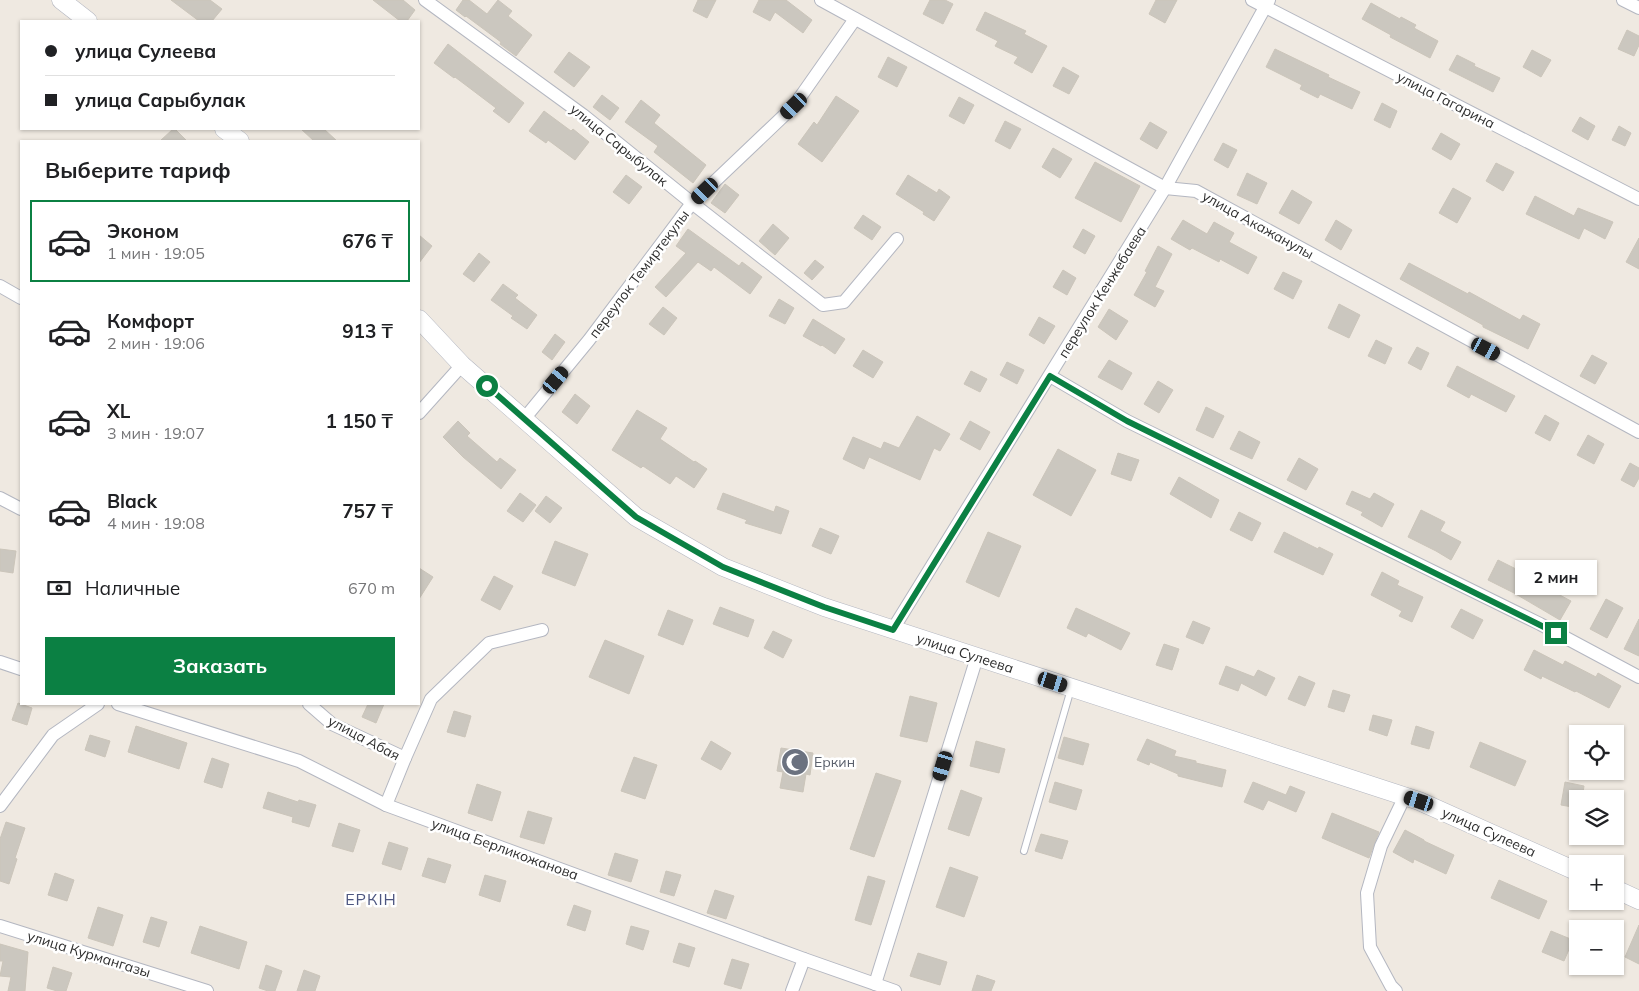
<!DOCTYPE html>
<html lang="ru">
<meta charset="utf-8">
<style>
:root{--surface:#fff;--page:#f6f6f6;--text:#202124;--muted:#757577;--line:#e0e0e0;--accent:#0b8043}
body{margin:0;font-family:Mulish,sans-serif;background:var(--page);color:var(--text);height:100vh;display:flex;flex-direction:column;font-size:19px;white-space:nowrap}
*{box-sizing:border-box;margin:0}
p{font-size:16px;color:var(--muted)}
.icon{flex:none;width:28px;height:28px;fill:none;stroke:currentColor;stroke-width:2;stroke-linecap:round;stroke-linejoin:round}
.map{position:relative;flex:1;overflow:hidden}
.side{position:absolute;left:20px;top:140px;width:400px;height:565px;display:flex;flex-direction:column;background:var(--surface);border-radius:0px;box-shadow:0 1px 4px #0004}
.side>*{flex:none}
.hud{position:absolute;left:20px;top:20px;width:400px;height:110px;border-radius:0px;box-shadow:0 1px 4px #0004;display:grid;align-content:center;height:110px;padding:0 25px;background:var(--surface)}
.controls{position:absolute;left:1569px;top:725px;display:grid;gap:10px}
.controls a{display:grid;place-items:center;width:55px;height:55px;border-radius:0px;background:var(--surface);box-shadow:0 1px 4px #0004;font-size:25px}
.end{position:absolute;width:22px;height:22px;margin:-11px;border:6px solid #0b8043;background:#fff;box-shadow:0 0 0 2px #fff}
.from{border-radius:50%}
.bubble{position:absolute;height:35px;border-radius:0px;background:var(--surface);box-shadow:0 1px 4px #0004;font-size:16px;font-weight:700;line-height:35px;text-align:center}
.car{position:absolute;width:15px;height:30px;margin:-15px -8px;border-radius:6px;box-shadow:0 0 4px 1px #0007;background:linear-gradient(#222 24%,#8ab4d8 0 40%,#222 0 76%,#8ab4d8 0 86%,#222 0)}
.hud b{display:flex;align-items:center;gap:18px;height:48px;font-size:19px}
.hud b+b{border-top:1px solid var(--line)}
.hud i{width:12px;height:12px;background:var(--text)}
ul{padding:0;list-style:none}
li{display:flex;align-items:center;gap:15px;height:82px;margin:0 10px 8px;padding:0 15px;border:2px solid transparent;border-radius:0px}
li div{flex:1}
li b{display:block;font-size:19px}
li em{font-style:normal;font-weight:700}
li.current{border-color:var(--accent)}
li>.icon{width:45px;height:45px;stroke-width:1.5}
h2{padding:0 25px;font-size:22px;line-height:60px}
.pay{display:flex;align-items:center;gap:12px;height:55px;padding:0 25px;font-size:19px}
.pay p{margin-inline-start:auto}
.primary-button{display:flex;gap:10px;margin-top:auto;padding:10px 25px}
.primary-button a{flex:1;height:58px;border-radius:0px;background:var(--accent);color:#fff;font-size:20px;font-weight:700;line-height:58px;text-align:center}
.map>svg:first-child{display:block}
.building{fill:#cbc7bf;stroke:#cbc5ba}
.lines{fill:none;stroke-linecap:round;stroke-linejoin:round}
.lane-casing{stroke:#b4b7c1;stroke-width:8}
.street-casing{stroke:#b4b7c1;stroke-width:14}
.secondary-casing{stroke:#b4b7c1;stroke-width:19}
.lane{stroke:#fff;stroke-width:6}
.street{stroke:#fff;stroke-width:12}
.secondary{stroke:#fff;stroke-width:18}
.route{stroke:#0b8043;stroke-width:6}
.labels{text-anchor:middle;stroke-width:5;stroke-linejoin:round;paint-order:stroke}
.street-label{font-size:14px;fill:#2e2e2e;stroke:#fff}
.worship-label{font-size:14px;fill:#5b616d;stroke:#fff;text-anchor:start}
.quarter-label{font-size:16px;letter-spacing:1px;fill:#4d5680;stroke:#fff}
</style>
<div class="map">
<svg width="1639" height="991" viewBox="0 0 1639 991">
<rect width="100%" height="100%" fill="#efe9e1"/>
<g class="building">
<polygon points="171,0 210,0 222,9 212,21 199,21"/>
<polygon points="373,0 403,0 415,10 407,21 400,21"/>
<polygon points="463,0 469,0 487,14 498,0 512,11 508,16 532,35 516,56 500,44 501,42 466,16 465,17 456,10"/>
<polygon points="698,0 716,0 707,18 693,11"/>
<polygon points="759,0 786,0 812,20 803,33 775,12 770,21 753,12"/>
<polygon points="930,0 945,0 953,4 943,24 923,14"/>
<polygon points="1156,0 1177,0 1165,23 1149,14"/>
<polygon points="1371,3 1400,19 1401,17 1416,25 1414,28 1438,41 1430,58 1390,37 1391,35 1362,19"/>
<polygon points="985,12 1026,31 1024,34 1047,46 1032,73 1014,63 1018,57 995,46 998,41 976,30"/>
<polygon points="1627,30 1639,36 1639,45 1634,56 1618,49"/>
<polygon points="448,44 524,103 509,123 493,111 496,108 455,77 454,78 434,63"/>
<polygon points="1275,49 1329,75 1328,77 1360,92 1352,109 1320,94 1318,98 1300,89 1302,85 1266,67"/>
<polygon points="1532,50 1551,60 1541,77 1523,67"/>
<polygon points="569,52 590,67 574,87 554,72"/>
<polygon points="1457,55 1475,64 1474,66 1500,78 1493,92 1449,70"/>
<polygon points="888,57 907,67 897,87 878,77"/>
<polygon points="1063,67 1079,76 1069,94 1053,86"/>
<polygon points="602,95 619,108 610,120 593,107"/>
<polygon points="836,96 859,111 822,162 798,144 814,122 817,125"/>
<polygon points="959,97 974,105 964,124 949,116"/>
<polygon points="641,100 660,115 654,123 706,165 693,183 654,152 658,146 625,122"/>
<polygon points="1382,103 1397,111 1390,128 1374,120"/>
<polygon points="544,111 571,131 573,129 589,142 575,160 548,140 546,143 529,131"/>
<polygon points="1580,117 1595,126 1588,140 1572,131"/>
<polygon points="1005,121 1021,129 1010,149 995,141"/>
<polygon points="1150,122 1167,132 1157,149 1140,139"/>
<polygon points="1619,126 1631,133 1625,146 1612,140"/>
<polygon points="173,129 175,129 187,141 160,141"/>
<polygon points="301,129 324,129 337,141 314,141"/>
<polygon points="1441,133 1460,144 1451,160 1432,149"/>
<polygon points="1223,143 1237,150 1228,168 1214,160"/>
<polygon points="1053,148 1072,159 1060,178 1042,167"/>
<polygon points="1095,162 1140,186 1121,222 1075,198"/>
<polygon points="1496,163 1514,172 1503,191 1486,181"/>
<polygon points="1247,173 1267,183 1257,204 1237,195"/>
<polygon points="626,175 642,187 629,204 613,192"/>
<polygon points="908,175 937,193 939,189 950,197 934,221 923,214 924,212 896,194"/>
<polygon points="725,184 739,195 725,213 711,203"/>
<polygon points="1453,188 1471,198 1457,223 1439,213"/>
<polygon points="1292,190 1312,202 1299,224 1279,213"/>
<polygon points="1535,196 1574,216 1578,208 1613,222 1605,239 1584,228 1579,239 1526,214"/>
<polygon points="863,215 881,227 872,240 854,228"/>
<polygon points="1183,220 1207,234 1214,222 1234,233 1229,242 1257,257 1248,274 1220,259 1219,262 1192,248 1190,250 1171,239"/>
<polygon points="1336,220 1352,230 1341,250 1325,240"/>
<polygon points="773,224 789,238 775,255 759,241"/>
<polygon points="688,229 739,266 742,262 762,277 750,294 714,267 711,271 698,262 666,297 655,287 686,253 676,246"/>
<polygon points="1083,229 1095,236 1085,254 1073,247"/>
<polygon points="419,235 432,246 419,263"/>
<polygon points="1639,238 1639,269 1626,262"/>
<polygon points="1158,246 1172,254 1155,287 1164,291 1155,307 1134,295 1147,272 1145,271"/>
<polygon points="479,253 490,262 474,282 463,274"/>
<polygon points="815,260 824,267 812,280 804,273"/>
<polygon points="1409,263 1468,294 1469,292 1520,320 1523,315 1540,324 1528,349 1483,327 1483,325 1400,279"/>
<polygon points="1063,270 1076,278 1067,295 1053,287"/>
<polygon points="1283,272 1302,281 1293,299 1274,289"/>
<polygon points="503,284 518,295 515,298 537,315 527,329 511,318 513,316 491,300"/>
<polygon points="779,299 794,308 785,324 769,316"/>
<polygon points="1339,304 1360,315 1349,338 1328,328"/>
<polygon points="663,307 677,318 664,335 649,324"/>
<polygon points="1109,309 1128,321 1116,340 1098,327"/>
<polygon points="1039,317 1055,326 1044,344 1029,335"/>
<polygon points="813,319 845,339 835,354 822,345 821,346 803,336"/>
<polygon points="555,334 565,342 552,360 542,352"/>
<polygon points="1376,340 1392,348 1385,364 1368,356"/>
<polygon points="1417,347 1429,353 1421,370 1408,363"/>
<polygon points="863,350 883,362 873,378 853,366"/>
<polygon points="1592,355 1607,363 1595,384 1580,376"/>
<polygon points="1109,360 1132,373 1122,390 1098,377"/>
<polygon points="1007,362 1024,370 1017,384 1000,375"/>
<polygon points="1457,366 1515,396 1506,412 1471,394 1469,398 1447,386"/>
<polygon points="971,371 987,379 980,392 964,384"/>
<polygon points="1158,381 1173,390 1159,413 1144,404"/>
<polygon points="575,394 590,406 577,424 562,412"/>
<polygon points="1206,407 1224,416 1213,438 1196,430"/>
<polygon points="637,410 667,428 660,439 694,462 695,461 707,469 694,488 676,476 670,484 643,466 641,468 612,450"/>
<polygon points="1545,415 1559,423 1550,441 1535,433"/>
<polygon points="917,416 950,434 940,451 934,448 920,480 869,457 864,469 843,459 853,437 881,449 884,442 899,448"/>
<polygon points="458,421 470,433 467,436 497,462 500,458 516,470 501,489 463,457 443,437"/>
<polygon points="970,421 990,432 980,450 960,439"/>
<polygon points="1239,431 1260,442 1252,459 1230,449"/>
<polygon points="1588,435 1604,444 1594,464 1577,455"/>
<polygon points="1058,449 1096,470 1071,516 1033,495"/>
<polygon points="1118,453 1139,460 1131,481 1111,474"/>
<polygon points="1299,458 1318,469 1306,490 1287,480"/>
<polygon points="1630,463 1639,468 1639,478 1634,487 1621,480"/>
<polygon points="1179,477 1219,500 1211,518 1170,494"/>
<polygon points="1352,491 1370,499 1374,493 1394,504 1382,527 1361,515 1363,512 1346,504"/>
<polygon points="520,493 536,505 523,522 507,511"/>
<polygon points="723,493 774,512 776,506 789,511 781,534 745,523 747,520 717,509"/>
<polygon points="546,496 562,508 550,523 535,511"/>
<polygon points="1421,510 1445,522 1440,531 1461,542 1451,560 1436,551 1408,537"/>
<polygon points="1239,512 1261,523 1252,541 1230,530"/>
<polygon points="820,528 839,536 831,554 812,546"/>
<polygon points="988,532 1021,546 999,597 966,582"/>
<polygon points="1284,532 1318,549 1319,547 1333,554 1323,575 1274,552"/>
<polygon points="555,541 588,554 575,586 542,573"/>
<polygon points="0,549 16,551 13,573 0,571"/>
<polygon points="1498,560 1516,569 1515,571 1571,601 1560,620 1514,593 1488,580"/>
<polygon points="419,568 433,577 419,599"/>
<polygon points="1382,572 1399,581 1397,585 1423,597 1412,622 1399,616 1402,611 1371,595"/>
<polygon points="494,576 513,586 500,610 481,600"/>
<polygon points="1606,599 1623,608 1607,638 1590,629"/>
<polygon points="720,607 754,620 748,637 713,624"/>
<polygon points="1076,608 1130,633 1121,650 1088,633 1086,637 1067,628"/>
<polygon points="1461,609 1483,620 1473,639 1451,627"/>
<polygon points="668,610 693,620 683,645 658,635"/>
<polygon points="1639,619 1639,656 1624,649"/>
<polygon points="1193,621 1210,628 1203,644 1186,637"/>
<polygon points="773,631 792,640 783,658 764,648"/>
<polygon points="605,640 644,656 629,694 589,677"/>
<polygon points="1164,644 1179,649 1172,670 1156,665"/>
<polygon points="1534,650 1563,665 1565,661 1596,677 1598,673 1621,686 1609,708 1576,691 1575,692 1542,676 1541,679 1524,670"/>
<polygon points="1226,666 1254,677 1258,670 1275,678 1266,696 1241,683 1238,691 1219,684"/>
<polygon points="1299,676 1315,683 1305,706 1288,699"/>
<polygon points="1333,690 1350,695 1344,712 1328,707"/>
<polygon points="910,696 937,703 927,742 900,736"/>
<polygon points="18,703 32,708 27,725 12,720"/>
<polygon points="368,704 384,704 376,723 362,717"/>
<polygon points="454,711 471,716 465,737 447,732"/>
<polygon points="1373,715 1392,720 1387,736 1369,730"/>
<polygon points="136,726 187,743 179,769 128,752"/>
<polygon points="1416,726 1434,732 1429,749 1411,744"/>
<polygon points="90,735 110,741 105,757 85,750"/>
<polygon points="1064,737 1089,744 1083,765 1058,758"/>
<polygon points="1147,739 1176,751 1174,756 1196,761 1196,763 1226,770 1222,787 1178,776 1178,774 1150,762 1149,765 1137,760"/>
<polygon points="711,741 731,753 721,770 701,759"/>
<polygon points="976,741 1005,749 999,773 970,766"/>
<polygon points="1480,742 1526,761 1515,786 1470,767"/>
<polygon points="781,748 813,753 810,775 806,774 803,792 780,788 783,772 777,771"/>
<polygon points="634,757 657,765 645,799 621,791"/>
<polygon points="212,758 229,764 222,788 204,782"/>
<polygon points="876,773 901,781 874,857 850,849"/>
<polygon points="1055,782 1082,790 1076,810 1049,802"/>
<polygon points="1253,782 1286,795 1290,786 1305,792 1296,812 1268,800 1263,810 1244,802"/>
<polygon points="1565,782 1584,786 1582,799 1578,799 1578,808 1561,805"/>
<polygon points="477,784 501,792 492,821 468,813"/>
<polygon points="961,790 982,798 969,836 948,829"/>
<polygon points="268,792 298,802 299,800 316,805 309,827 292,822 293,817 263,808"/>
<polygon points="528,811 552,818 544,844 520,837"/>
<polygon points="1332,813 1379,832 1369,858 1322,838"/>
<polygon points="6,822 25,828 15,858 17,859 9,884 0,881 0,839"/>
<polygon points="339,823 360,830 353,852 332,846"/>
<polygon points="1405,830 1424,840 1424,841 1454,855 1446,874 1414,859 1413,863 1393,852"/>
<polygon points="1041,834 1068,841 1062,859 1035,851"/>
<polygon points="389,842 408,848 401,870 382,864"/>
<polygon points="615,853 638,860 631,882 608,875"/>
<polygon points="428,858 451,865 445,883 422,876"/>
<polygon points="950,867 978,877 964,917 936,907"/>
<polygon points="666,871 681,875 674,896 660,892"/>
<polygon points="55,873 74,880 67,901 48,895"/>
<polygon points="485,875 506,881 500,902 479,895"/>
<polygon points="868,876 885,881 871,925 855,920"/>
<polygon points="1499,880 1547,901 1539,919 1491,898"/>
<polygon points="715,890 734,896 726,919 707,913"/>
<polygon points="574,905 591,911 585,931 567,925"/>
<polygon points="98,907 123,915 113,946 88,938"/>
<polygon points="151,917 167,922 159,947 143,942"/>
<polygon points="1639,925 1639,964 1625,957"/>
<polygon points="200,926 247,942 239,969 191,953"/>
<polygon points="631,926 649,931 643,950 626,944"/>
<polygon points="1551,931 1573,940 1564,961 1542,952"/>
<polygon points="679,943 695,948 689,967 673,962"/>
<polygon points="0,944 28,952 25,991 8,991 11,977 0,976 3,961 0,961"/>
<polygon points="918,953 947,962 940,985 910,976"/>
<polygon points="732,959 749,964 741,989 724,984"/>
<polygon points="266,965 282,971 275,991 268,991 259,988"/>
<polygon points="53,967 72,973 66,991 57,991 47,988"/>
<polygon points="304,970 320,976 315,991 297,991"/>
<polygon points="977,975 995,981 991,991 972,991"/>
</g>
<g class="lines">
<g class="lane-casing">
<polyline id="lane" points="1024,851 1071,689"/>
</g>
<g class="street-casing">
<g id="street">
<polyline points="425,0 583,115 692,203 823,305 844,302 897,239"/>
<polyline points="821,0 1165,188 1196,191 1639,432"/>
<polyline points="1252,0 1639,199"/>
<polyline points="1623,0 1639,8"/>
<polyline points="0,286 21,298"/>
<polyline points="1050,376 1127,421 1540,624 1639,677"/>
<polyline points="419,413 462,365"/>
<polyline points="524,419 589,340 692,203 794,106 855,19"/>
<polyline points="0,498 21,509"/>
<polyline points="893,629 1165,188 1269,0"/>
<polyline points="0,662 21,669"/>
<polyline points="118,704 299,761 386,805 804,959 895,991"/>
<polyline points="309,704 332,724 405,758 386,805"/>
<polyline points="405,758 431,699 489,643 542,630"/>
<polyline points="0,806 53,735 98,704"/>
<polyline points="0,926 207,991"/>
<polyline points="875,984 977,657"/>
<polyline points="792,991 804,959"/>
<polyline points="1396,991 1391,986 1370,947 1367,893 1381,846 1405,796"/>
</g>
</g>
<g class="secondary-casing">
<g id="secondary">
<polyline points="61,0 88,21"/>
<polyline points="224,129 240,141"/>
<polyline points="419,319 462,365 636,517 723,567 824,607 1419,801 1578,872"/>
<polyline points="1615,889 1639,900"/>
</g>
</g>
<use href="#lane" class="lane"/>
<use href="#street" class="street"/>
<use href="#secondary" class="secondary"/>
</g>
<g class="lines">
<polyline class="route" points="487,386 636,517 723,567 824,607 893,630 1050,376 1127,421 1556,633"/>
</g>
<defs>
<g id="mosque-disc" transform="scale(1.4375)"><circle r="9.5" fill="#6b7280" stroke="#fff"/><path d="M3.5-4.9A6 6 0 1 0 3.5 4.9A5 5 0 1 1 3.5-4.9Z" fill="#fff"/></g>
</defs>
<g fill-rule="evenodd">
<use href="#mosque-disc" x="795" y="762"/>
</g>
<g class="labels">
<g class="street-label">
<text transform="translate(1446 100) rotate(27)" y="5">улица Гагарина</text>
<text transform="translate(619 145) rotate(39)" y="5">улица Сарыбулак</text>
<text transform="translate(1258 225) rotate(29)" y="5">улица Акажанулы</text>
<text transform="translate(639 274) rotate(-53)" y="5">переулок Темиртекулы</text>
<text transform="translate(1102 292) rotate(-58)" y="5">переулок Кенжебаева</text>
<text transform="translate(965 653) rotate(18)" y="5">улица Сулеева</text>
<text transform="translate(364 738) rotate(28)" y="5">улица Абая</text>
<text transform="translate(1489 832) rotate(24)" y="5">улица Сулеева</text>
<text transform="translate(505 849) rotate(20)" y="5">улица Берликожанова</text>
<text transform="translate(89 954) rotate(17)" y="5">улица Курмангазы</text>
</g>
<g class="worship-label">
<text x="814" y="767">Еркин</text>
</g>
<g class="quarter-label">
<text x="371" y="905">ЕРКІН</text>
</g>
</g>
</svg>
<div class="controls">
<a><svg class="icon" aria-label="locate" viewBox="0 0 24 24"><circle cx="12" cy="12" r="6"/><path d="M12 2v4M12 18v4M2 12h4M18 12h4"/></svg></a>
<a><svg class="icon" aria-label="layers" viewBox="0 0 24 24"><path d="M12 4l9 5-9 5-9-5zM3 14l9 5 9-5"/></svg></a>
<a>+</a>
<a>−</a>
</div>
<i class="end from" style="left:487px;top:386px"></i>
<i class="end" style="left:1556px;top:633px"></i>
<div class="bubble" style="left:1515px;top:560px;width:82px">2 мин</div>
<i class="car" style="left:794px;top:106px;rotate:226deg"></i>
<i class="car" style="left:705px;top:191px;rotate:226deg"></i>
<i class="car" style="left:1486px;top:349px;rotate:118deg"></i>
<i class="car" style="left:556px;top:380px;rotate:40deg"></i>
<i class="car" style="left:1053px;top:682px;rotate:108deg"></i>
<i class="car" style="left:943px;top:766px;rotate:197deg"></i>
<i class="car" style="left:1419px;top:801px;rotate:288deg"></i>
<div class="hud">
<b><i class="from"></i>улица Сулеева</b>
<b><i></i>улица Сарыбулак</b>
</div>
<section class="side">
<h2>Выберите тариф</h2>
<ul>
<li class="current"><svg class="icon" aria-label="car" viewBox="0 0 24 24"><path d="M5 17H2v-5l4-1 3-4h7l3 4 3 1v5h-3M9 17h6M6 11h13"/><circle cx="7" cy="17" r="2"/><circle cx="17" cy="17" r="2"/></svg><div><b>Эконом</b><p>1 мин · 19:05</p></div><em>676 ₸</em></li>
<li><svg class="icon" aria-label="car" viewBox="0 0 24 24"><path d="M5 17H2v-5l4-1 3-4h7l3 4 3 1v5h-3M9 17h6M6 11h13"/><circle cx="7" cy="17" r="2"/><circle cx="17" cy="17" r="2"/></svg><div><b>Комфорт</b><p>2 мин · 19:06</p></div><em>913 ₸</em></li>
<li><svg class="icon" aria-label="car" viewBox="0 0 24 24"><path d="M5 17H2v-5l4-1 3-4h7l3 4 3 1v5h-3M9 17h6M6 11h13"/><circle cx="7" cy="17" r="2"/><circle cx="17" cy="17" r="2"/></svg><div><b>XL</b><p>3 мин · 19:07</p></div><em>1 150 ₸</em></li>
<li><svg class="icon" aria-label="car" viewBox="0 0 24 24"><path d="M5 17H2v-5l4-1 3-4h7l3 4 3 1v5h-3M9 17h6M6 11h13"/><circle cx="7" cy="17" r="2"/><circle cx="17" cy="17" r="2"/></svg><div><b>Black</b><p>4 мин · 19:08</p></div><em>757 ₸</em></li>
</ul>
<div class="pay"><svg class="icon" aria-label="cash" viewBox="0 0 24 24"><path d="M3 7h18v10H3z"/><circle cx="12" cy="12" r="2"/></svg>Наличные<p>670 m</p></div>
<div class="primary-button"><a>Заказать</a></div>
</section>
</div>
